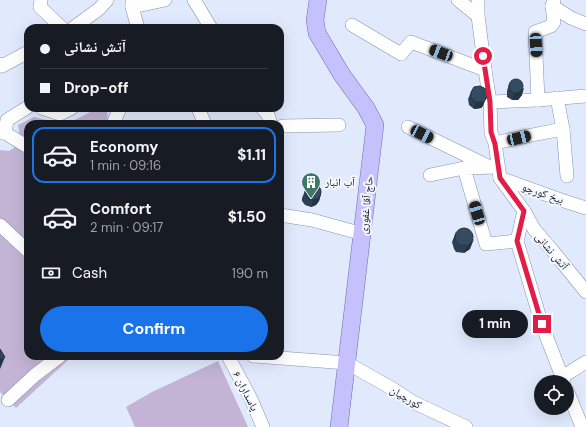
<!DOCTYPE html>
<meta charset="utf-8">
<style>
:root{--surface:#171b24;--page:#20242c;--text:#f1f3f6;--muted:#9ea1a6;--line:#363941;--accent:#1a73e8}
body{margin:0;font-family:"DM Sans","Noto Naskh Arabic",sans-serif;background:var(--page);color:var(--text);height:100vh;display:flex;flex-direction:column;font-size:15px;white-space:nowrap}
*{box-sizing:border-box;margin:0}
p{font-size:13px;color:var(--muted)}
.icon{flex:none;width:22px;height:22px;fill:none;stroke:currentColor;stroke-width:2;stroke-linecap:round;stroke-linejoin:round}
.map{position:relative;flex:1;overflow:hidden}
.details{position:absolute;left:24px;top:120px;width:260px;height:240px;display:flex;flex-direction:column;background:var(--surface);border-radius:12px;box-shadow:0 4px 16px #0002}
.details>*{flex:none}
.guide{position:absolute;left:24px;top:24px;width:260px;height:88px;border-radius:12px;box-shadow:0 4px 16px #0002;display:grid;align-content:center;height:88px;padding:0 16px;background:var(--surface)}
.fabs{position:absolute;left:534px;top:375px;display:grid;gap:8px}
.fabs a{display:grid;place-items:center;width:40px;height:40px;border-radius:50%;background:var(--surface);box-shadow:0 4px 16px #0002;font-size:20px}
.end{position:absolute;width:18px;height:18px;margin:-9px;border:5px solid #e11d48;background:#fff;box-shadow:0 0 0 2px #fff}
.from{border-radius:50%}
.bubble{position:absolute;height:28px;border-radius:14px;background:var(--surface);box-shadow:0 4px 16px #0002;font-size:13px;font-weight:700;line-height:28px;text-align:center}
.car{position:absolute;width:12px;height:24px;margin:-12px -6px;border-radius:5px;box-shadow:0 0 3px 1px #0007;background:linear-gradient(#222 24%,#8ab4d8 0 40%,#222 0 76%,#8ab4d8 0 86%,#222 0)}
.guide b{display:flex;align-items:center;gap:14px;height:38px;font-size:15px}
.guide b+b{border-top:1px solid var(--line)}
.guide i{width:10px;height:10px;background:var(--text)}
ul{padding:7px 0 0;list-style:none}
li{display:flex;align-items:center;gap:12px;height:56px;margin:0 8px 6px;padding:0 8px;border:2px solid transparent;border-radius:12px}
li div{flex:1}
li b{display:block;font-size:15px}
li em{font-style:normal;font-weight:700}
li.on{border-color:var(--accent)}
li>.icon{width:36px;height:36px;stroke-width:1.5}
.pay{display:flex;align-items:center;gap:10px;height:44px;padding:0 16px;font-size:15px}
.pay p{margin-inline-start:auto}
.primary-button{display:flex;gap:8px;margin-top:auto;padding:8px 16px}
.primary-button a{flex:1;height:46px;border-radius:24px;background:var(--accent);color:#fff;font-size:16px;font-weight:700;line-height:46px;text-align:center}
.map>svg:first-child{display:block}
.green{fill:#c3b4d5}
.lines{fill:none;stroke-linecap:round;stroke-linejoin:round}
.minor-casing{stroke:#8693b0;stroke-width:14}
.major-casing{stroke:#6e6aae;stroke-width:18}
.minor{stroke:#fff;stroke-width:13}
.major{stroke:#c5c1fc;stroke-width:17}
.wall{fill:#2d4053}
.shaded-wall{fill:#243443}
.building{fill:#344b60;stroke:#243443}
.route{stroke:#e11d48;stroke-width:5}
.labels{text-anchor:middle;stroke-width:4;stroke-linejoin:round;paint-order:stroke}
.poi-label{font-size:11px;fill:#121722;stroke:#f4f7fd;text-anchor:start}
.street-label{font-size:11px;fill:#121722;stroke:#f4f7fd}
</style>
<div class="map">
<svg width="586" height="427" viewBox="0 0 586 427">
<rect width="100%" height="100%" fill="#e1eafd"/>
<g class="green">
<polygon points="98,108 107,108 108,124 67,124"/>
<polygon points="34,117 62,124 28,124 28,356 75,356 68,360 16,408 0,392 0,150 9,151 21,143 18,125"/>
<polygon points="218,361 248,427 135,427 126,407 152,392"/>
</g>
<g class="lines">
<g class="minor-casing">
<g id="minor">
<polyline points="41,0 40,7 62,28"/>
<polyline points="132,0 132,7 138,28"/>
<polyline points="194,0 211,28"/>
<polyline points="458,0 478,16"/>
<polyline points="478,0 478,16 485,70 490,102 491,133 495,143 500,178 524,211 534,229 552,250 586,292"/>
<polyline points="552,6 571,18 586,24"/>
<polyline points="132,7 165,0"/>
<polyline points="352,25 401,54 411,42 485,70"/>
<polyline points="73,28 99,9 107,0"/>
<polyline points="0,64 2,66 28,52"/>
<polyline points="557,98 563,129 567,176"/>
<polyline points="538,100 535,32 551,26 554,22 552,6 554,0"/>
<polyline points="490,102 538,100 586,96"/>
<polyline points="42,108 60,114 72,108"/>
<polyline points="198,108 205,124"/>
<polyline points="262,108 268,115 271,124"/>
<polyline points="113,124 120,108"/>
<polyline points="280,127 283,126 339,125"/>
<polyline points="408,127 488,166"/>
<polyline points="0,133 5,133 7,120 28,107"/>
<polyline points="5,133 28,147"/>
<polyline points="495,143 532,135 563,129"/>
<polyline points="498,167 464,168 486,244 517,241"/>
<polyline points="430,175 464,168"/>
<polyline points="500,178 564,201 586,208"/>
<polyline points="524,211 517,241 542,325 564,382"/>
<polyline points="280,215 312,220 363,234"/>
<polyline points="0,225 28,251"/>
<polyline points="228,356 251,399 263,427"/>
<polyline points="253,356 347,363 393,389 413,402 466,427"/>
<polyline points="562,377 586,362"/>
<polyline points="567,390 582,427"/>
<polyline points="8,400 35,375 60,356"/>
</g>
</g>
<g class="major-casing">
<polyline id="major" points="318,0 315,20 317,33 342,75 366,108 375,125 339,427"/>
</g>
<use href="#minor" class="minor"/>
<use href="#major" class="major"/>
</g>
<g class="wall">
<polygon points="509,84 522,95 518,100 512,100 507,97 507,91"/>
<polygon points="471,92 483,106 481,108 474,109 469,105 468,99"/>
<polygon points="307,186 321,194 319,201 316,205 311,207 305,205 302,201 302,198"/>
<polygon points="456,232 470,249 464,253 456,252 454,249 452,242"/>
</g>
<g class="shaded-wall">
<polygon points="524,88 522,95 518,100 512,100 514,94"/>
<polygon points="487,96 483,106 481,108 474,109 476,102"/>
<polygon points="321,194 319,201 316,205 311,207 313,200"/>
<polygon points="474,239 470,249 464,253 466,247"/>
<polygon points="5,357 0,369 0,359"/>
</g>
<g class="building">
<circle cx="516" cy="86" r="7"/>
<polygon points="480,86 486,89 487,93 487,96 486,99 483,102 476,102 471,98 471,92 474,87"/>
<circle cx="313" cy="192" r="8"/>
<circle cx="464" cy="237" r="9"/>
<polygon points="0,349 5,357 0,359"/>
</g>
<g class="lines">
<polyline class="route" points="483,56 490,102 491,132 495,144 500,178 524,211 517,241 542,324"/>
</g>
<defs>
<g id="building-pin" transform="scale(1)"><path d="M0 17L-7.5 6A9.5 9.5 0 1 1 7.5 6Z" fill="#3c7863" stroke="#f4f7fd"/><path d="M-4-6H4V6H1V3H-1V6H-4ZM-2.5-4.3h1.7v1.8h-1.7ZM.8-4.3h1.7v1.8H.8ZM-2.5-1h1.7V.8h-1.7ZM.8-1h1.7V.8H.8Z" fill="#fff"/></g>
</defs>
<g fill-rule="evenodd">
<use href="#building-pin" x="311" y="182"/>
</g>
<g class="labels">
<g class="poi-label">
<text x="325" y="186">آب انبار</text>
</g>
<g class="street-label">
<text transform="translate(543 193) rotate(19)" y="4">بیخ کورچو</text>
<text transform="translate(366 205) rotate(-84)" y="4">حاج آقا غفوری</text>
<text transform="translate(552 251) rotate(50)" y="4">آتش نشانی</text>
<text transform="translate(246 391) rotate(63)" y="4">پاسداران ۶</text>
<text transform="translate(406 397) rotate(31)" y="4">کورچیان</text>
</g>
</g>
</svg>
<div class="fabs">
<a><svg class="icon" aria-label="locate" viewBox="0 0 24 24"><circle cx="12" cy="12" r="6"/><path d="M12 2v4M12 18v4M2 12h4M18 12h4"/></svg></a>
</div>
<i class="end from" style="left:483px;top:56px"></i>
<i class="end" style="left:542px;top:324px"></i>
<div class="bubble" style="left:462px;top:310px;width:66px">1 min</div>
<i class="car" style="left:536px;top:45px;rotate:177deg"></i>
<i class="car" style="left:441px;top:53px;rotate:291deg"></i>
<i class="car" style="left:422px;top:134px;rotate:117deg"></i>
<i class="car" style="left:519px;top:138px;rotate:77deg"></i>
<i class="car" style="left:477px;top:213px;rotate:344deg"></i>
<div class="guide">
<b><i class="from"></i>آتش نشانی</b>
<b><i></i>Drop-off</b>
</div>
<section class="details">
<ul>
<li class="on"><svg class="icon" aria-label="car" viewBox="0 0 24 24"><path d="M5 17H2v-5l4-1 3-4h7l3 4 3 1v5h-3M9 17h6M6 11h13"/><circle cx="7" cy="17" r="2"/><circle cx="17" cy="17" r="2"/></svg><div><b>Economy</b><p>1 min · 09:16</p></div><em>$1.11</em></li>
<li><svg class="icon" aria-label="car" viewBox="0 0 24 24"><path d="M5 17H2v-5l4-1 3-4h7l3 4 3 1v5h-3M9 17h6M6 11h13"/><circle cx="7" cy="17" r="2"/><circle cx="17" cy="17" r="2"/></svg><div><b>Comfort</b><p>2 min · 09:17</p></div><em>$1.50</em></li>
</ul>
<div class="pay"><svg class="icon" aria-label="cash" viewBox="0 0 24 24"><path d="M3 7h18v10H3z"/><circle cx="12" cy="12" r="2"/></svg>Cash<p>190 m</p></div>
<div class="primary-button"><a>Confirm</a></div>
</section>
</div>
